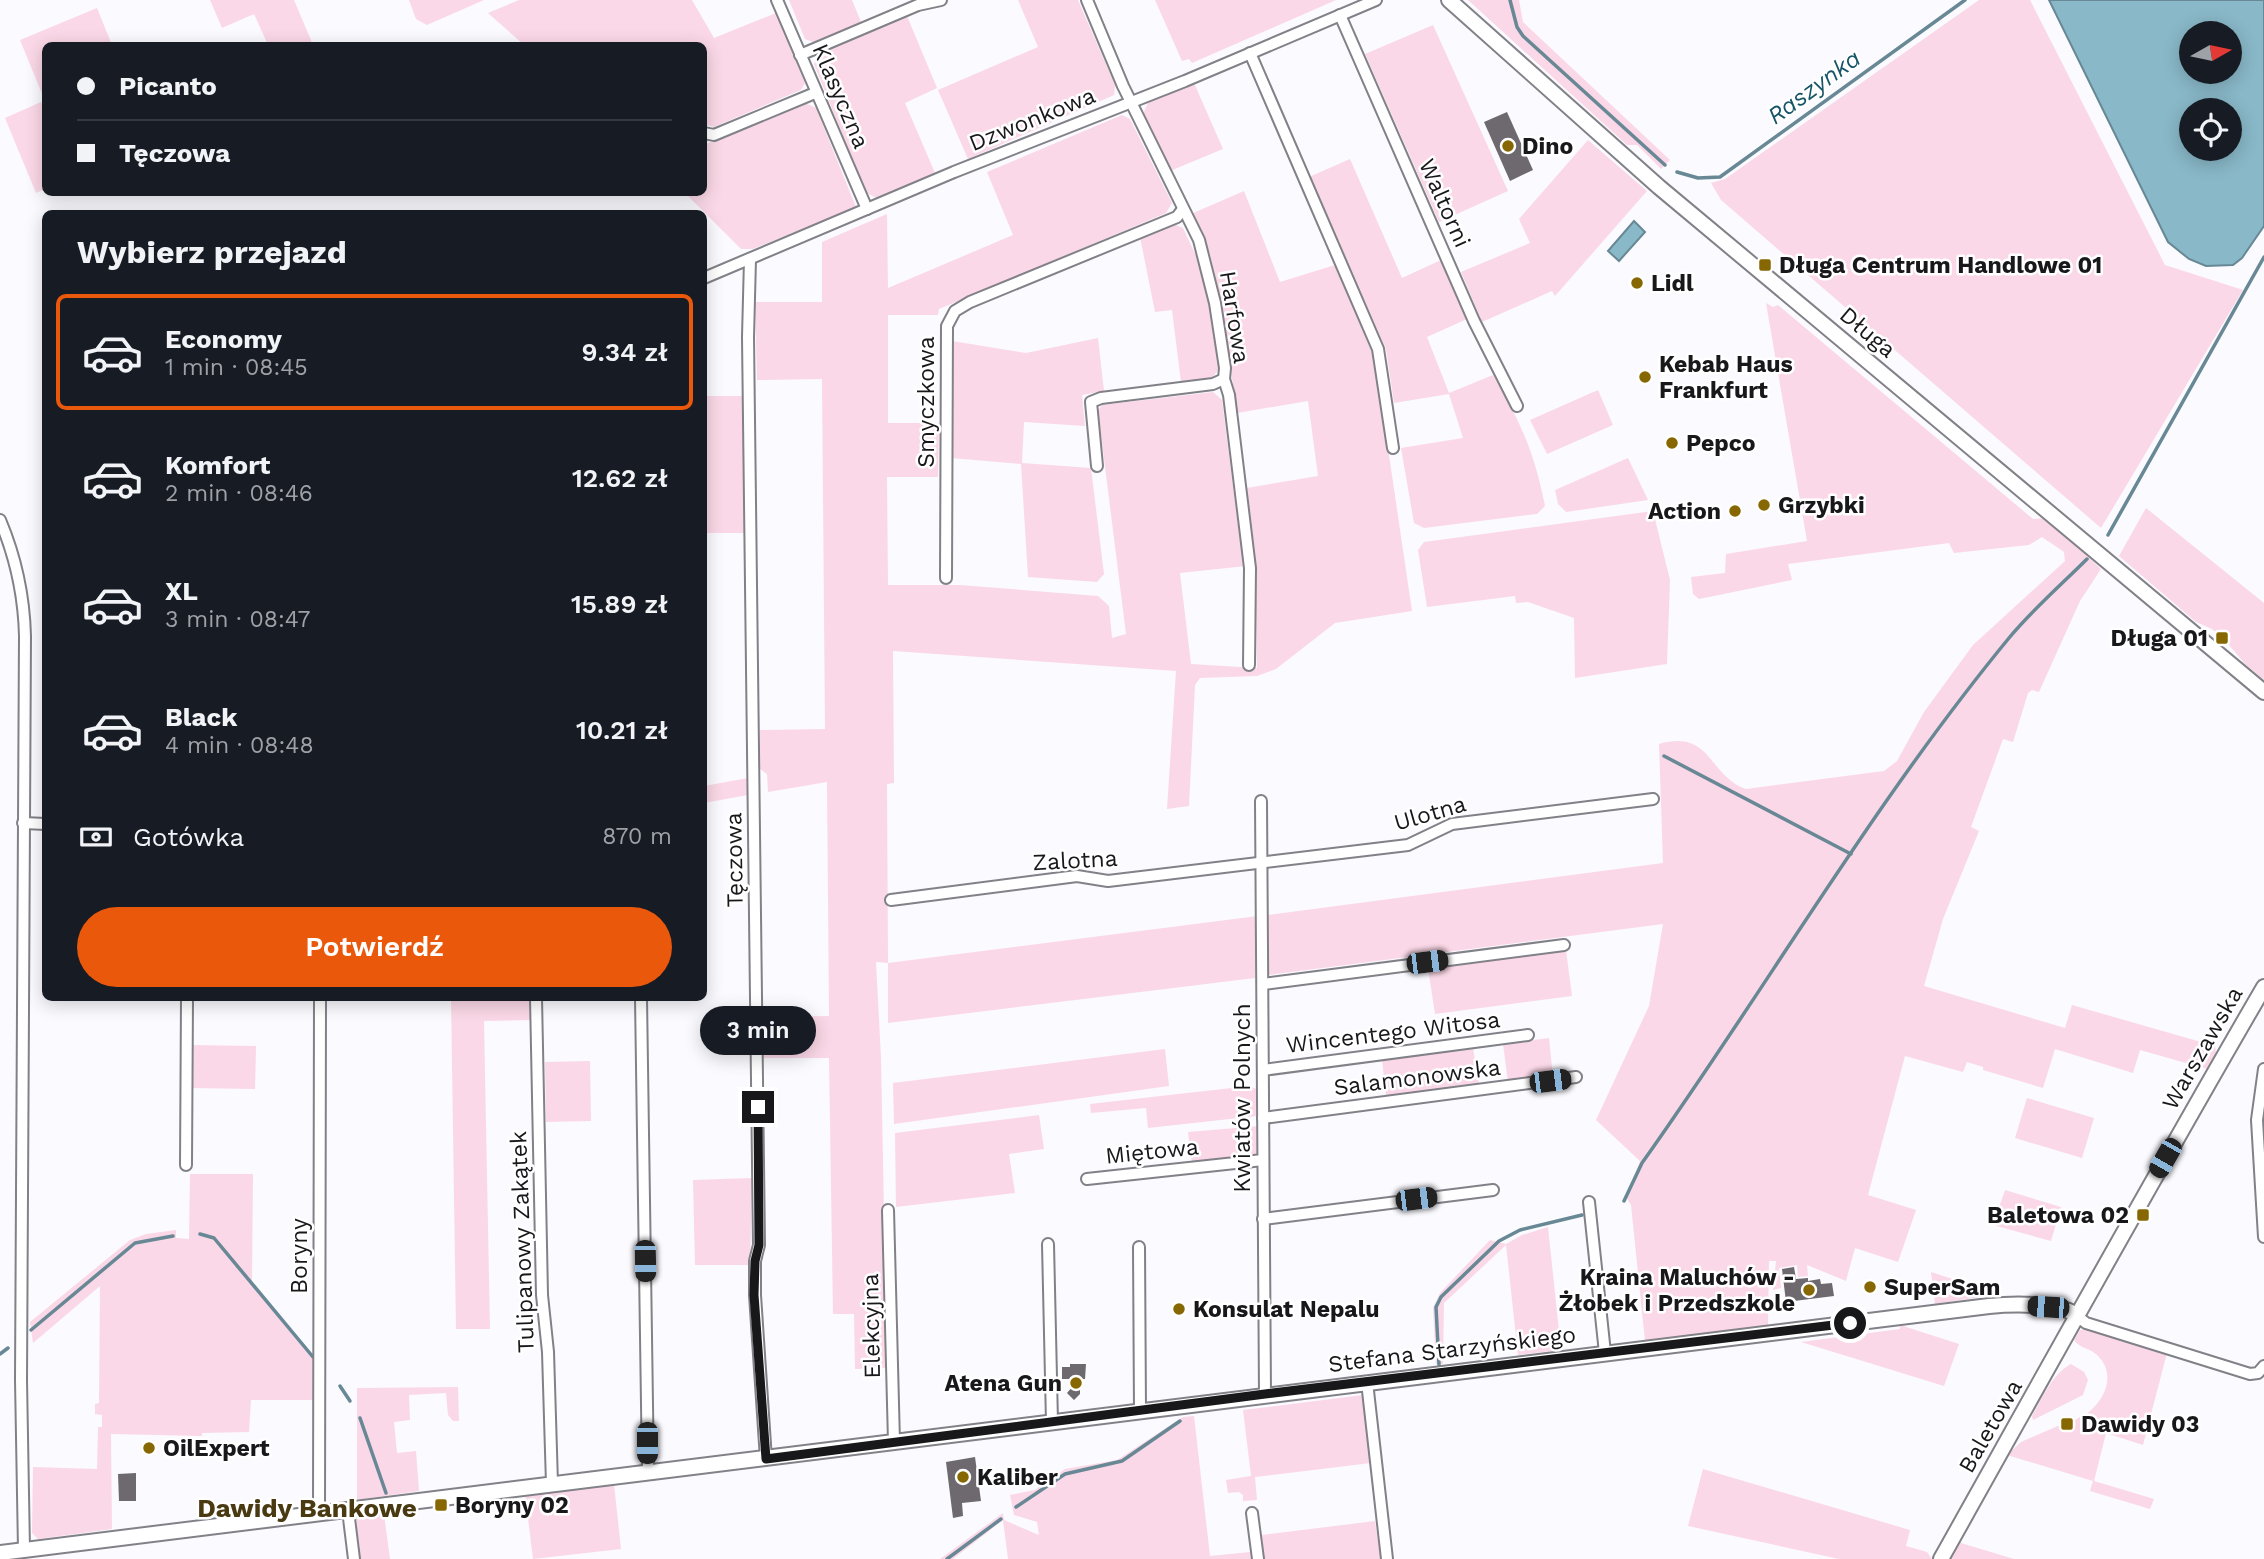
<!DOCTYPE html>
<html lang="pl">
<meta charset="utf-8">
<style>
:root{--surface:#171b24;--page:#20242c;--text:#f1f3f6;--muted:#9ea1a6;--line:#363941;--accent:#ea580c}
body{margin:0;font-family:"Work Sans",sans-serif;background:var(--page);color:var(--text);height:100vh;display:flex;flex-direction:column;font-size:26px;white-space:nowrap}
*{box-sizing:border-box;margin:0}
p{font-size:23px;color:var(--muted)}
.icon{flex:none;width:38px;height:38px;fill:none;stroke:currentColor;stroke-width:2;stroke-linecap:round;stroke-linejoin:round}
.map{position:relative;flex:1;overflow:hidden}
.side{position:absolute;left:42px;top:210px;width:665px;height:791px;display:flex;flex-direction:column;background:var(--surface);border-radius:10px;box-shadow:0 4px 18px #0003}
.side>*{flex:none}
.top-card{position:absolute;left:42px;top:42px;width:665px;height:154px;border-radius:10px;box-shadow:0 4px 18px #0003;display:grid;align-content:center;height:154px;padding:0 35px;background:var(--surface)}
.needle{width:46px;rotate:81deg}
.controls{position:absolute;left:2179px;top:21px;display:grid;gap:14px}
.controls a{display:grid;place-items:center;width:63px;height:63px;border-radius:50%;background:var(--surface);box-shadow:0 4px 18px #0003;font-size:35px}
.end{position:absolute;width:32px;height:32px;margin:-16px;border:9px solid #18171a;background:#fff;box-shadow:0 0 0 4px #fff}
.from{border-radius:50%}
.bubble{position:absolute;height:49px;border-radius:24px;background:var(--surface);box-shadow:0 4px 18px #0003;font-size:23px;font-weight:600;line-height:49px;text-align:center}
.car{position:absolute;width:21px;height:42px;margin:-21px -10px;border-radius:9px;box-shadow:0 0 5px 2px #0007;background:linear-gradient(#222 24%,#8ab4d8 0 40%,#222 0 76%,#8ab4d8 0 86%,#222 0)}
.top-card b{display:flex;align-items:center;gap:24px;height:66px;font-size:26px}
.top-card b+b{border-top:2px solid var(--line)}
.top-card i{width:18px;height:18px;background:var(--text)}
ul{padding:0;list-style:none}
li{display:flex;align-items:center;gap:21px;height:116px;margin:0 14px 10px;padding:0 21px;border:4px solid transparent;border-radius:10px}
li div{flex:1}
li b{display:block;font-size:26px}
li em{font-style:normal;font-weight:600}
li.current{border-color:var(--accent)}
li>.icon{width:63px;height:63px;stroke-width:1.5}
h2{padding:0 35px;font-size:32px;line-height:84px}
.pay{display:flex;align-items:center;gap:18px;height:77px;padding:0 35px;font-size:26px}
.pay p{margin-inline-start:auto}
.cta{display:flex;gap:14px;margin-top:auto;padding:14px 35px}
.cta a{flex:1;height:80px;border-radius:42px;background:var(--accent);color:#fff;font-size:28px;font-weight:600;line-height:80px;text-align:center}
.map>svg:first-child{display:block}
.green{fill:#fbd8e7}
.water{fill:#89b8c8;stroke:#678894;stroke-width:2;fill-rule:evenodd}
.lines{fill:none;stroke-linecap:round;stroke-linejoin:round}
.stream{stroke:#678894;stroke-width:3.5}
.building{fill:#6d696e}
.minor-casing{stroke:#818188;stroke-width:14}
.tertiary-casing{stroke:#818188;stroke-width:18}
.minor{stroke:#fff;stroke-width:10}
.tertiary{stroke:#fff;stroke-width:14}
.route{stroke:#18171a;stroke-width:9}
.poi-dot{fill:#866701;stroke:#fff;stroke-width:2.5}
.labels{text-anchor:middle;stroke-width:5;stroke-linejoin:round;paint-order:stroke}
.street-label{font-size:23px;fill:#18171a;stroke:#fff}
.poi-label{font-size:23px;font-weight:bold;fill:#18171a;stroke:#fff;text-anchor:start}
.water-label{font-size:24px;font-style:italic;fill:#165567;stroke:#fff}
.quarter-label{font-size:26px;font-weight:bold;fill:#493a11;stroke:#fff}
</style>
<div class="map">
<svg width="2264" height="1559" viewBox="0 0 2264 1559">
<rect width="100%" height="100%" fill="#fafaff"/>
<g class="green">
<polygon points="210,0 294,0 313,45 268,45 254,14 222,28"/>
<polygon points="409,0 484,0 427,25 416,19"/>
<polygon points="519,0 692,0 714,38 776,13 805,83 801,90 714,127 704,124 704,46 524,45 488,13"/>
<polygon points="789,0 852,0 861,22 813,42 805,39"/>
<polygon points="1018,0 1078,0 1115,85 1114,95 968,159 938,90 1038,47"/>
<polygon points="1155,0 1336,0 1192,63 1189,59 1182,61"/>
<polygon points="1468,0 1519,0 1523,22 1670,160 1661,169 1637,145 1627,145"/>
<polygon points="1979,0 2030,0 2165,265 2243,290 2101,528 1721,200 1711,183 1725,179"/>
<polygon points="97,8 112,45 46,46 45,101 20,40"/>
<polygon points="907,16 937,88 905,103 935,173 877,198 866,193 814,64 818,54"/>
<polygon points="1433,25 1508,191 1439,222 1365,54"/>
<polygon points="1194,83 1223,149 1170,171 1143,114 1148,103"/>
<polygon points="41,102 46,112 45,189 36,193 5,118"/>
<polygon points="805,103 816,108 856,207 753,249 741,249 685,193 704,192 704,145"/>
<polygon points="1122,115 1130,119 1172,203 1166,213 939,309 938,315 888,315 888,423 939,423 938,477 887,477 888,585 960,585 1098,596 1109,606 1112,638 1126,634 1098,411 1102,405 1213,392 1222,400 1241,548 1246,566 1180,573 1191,664 1257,668 1255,561 1247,488 1318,476 1308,401 1237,413 1221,301 1210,254 1191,214 1244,191 1280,282 1335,265 1375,360 1412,611 1335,623 1276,669 1257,676 1200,678 1195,685 1189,806 1167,809 1176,671 893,651 894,783 887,784 888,963 1258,916 1255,978 888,1023 888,963 876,962 881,1058 887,1368 855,1369 854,1314 833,1314 829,1058 763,1058 763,1017 829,1016 827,782 768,792 767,774 760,769 760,730 825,729 822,379 757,380 755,302 822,302 822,242 887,214 888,288 1013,235 987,172"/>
<polygon points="1588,140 1647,191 1555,296 1552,291 1482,322 1461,272 1530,243 1519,219"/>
<path d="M 1350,159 L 1402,278 L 1441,260 L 1467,319 L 1427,337 L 1449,393 L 1493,375 C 1521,423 1534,451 1545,506 L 1537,514 L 1424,528 L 1414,523 L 1401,448 L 1463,438 L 1449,394 L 1394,403 L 1386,349 L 1309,177 Z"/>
<polygon points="1171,223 1183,228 1203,271 1219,369 1212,378 1181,382 1172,310 1155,312 1140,237"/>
<path d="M 1766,303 L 1773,307 L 1778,305 L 2033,519 L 2046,518 L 2101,569 L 2080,601 L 2039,692 L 2032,690 L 2028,693 L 2013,742 L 2003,739 L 1971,827 L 1979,831 L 1943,919 L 1924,986 L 2065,1028 L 2072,1005 L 2215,1046 L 2216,1053 L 2207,1069 L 2140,1050 L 2133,1073 L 2055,1049 L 2043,1088 L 1983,1070 L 1983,1067 L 1967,1062 L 1963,1072 L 1905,1056 L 1868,1195 L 1916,1210 L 1898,1262 L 1855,1248 L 1846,1281 L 1807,1265 L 1808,1276 L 1798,1277 L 1797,1265 L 1779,1268 L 1781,1288 L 1773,1290 L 1776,1261 L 1769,1261 L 1768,1327 L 1645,1341 L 1631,1205 L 1626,1197 L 1640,1161 L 1596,1120 L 1649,1006 L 1663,924 L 1269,975 L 1268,915 L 1663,863 L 1659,744 C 1712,729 1708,776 1746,789 L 1884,771 L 1897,761 L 1924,712 L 1973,645 L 2065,561 L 2064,552 L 2042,537 L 2029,545 L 1954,553 L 1949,543 L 1788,564 L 1792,580 L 1699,599 L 1693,594 L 1691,577 L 1725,573 L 1726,554 L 1807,541 Z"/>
<polygon points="1098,338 1104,391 1082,395 1085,426 1024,422 1022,463 1091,468 1104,574 1097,582 1028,577 1021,464 951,458 952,341 1026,353"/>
<polygon points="1598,390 1613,425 1547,454 1530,420"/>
<polygon points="704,396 743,396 745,533 704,533"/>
<polygon points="1628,458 1648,500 1566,512 1558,504 1555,490"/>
<polygon points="2146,508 2264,603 2264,680 2245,664 2224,639 2212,629 2196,622 2119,556"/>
<polygon points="1653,511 1670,580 1667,664 1575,678 1574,618 1528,602 1516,603 1515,596 1427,607 1418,550 1424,542"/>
<polygon points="748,778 748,795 704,803 704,786"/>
<polygon points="1566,950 1572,996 1435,1014 1428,968"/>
<polygon points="451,998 530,998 531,1020 484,1021 490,1329 456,1329"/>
<polygon points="1549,1038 1553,1077 1508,1082 1503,1044"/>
<polygon points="191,1045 256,1046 255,1089 191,1088"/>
<polygon points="1473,1048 1479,1085 1386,1097 1382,1059"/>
<polygon points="1165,1049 1169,1086 894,1124 893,1083"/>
<polygon points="590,1061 591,1121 546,1122 545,1062"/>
<polygon points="1249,1086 1259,1090 1257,1116 1148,1128 1146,1108 1091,1113 1090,1104"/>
<polygon points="2027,1098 2094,1118 2082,1158 2015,1138"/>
<polygon points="1039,1115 1044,1149 1009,1154 1015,1193 896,1207 895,1133"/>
<polygon points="1259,1126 1259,1157 1192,1163 1188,1132"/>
<polygon points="190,1174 253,1174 252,1282 315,1357 315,1400 251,1400 249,1432 202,1433 202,1436 111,1434 112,1529 38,1539 32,1533 33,1467 97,1469 98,1427 102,1427 102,1415 95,1414 95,1404 99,1403 100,1286 33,1343 30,1322 130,1240 146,1234 176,1230 176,1238 189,1239"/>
<polygon points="752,1178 750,1265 695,1265 693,1180"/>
<polygon points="2005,1190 2061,1207 2051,1241 1993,1225"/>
<polygon points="1548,1227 1561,1350 1518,1355 1506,1245 1444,1303 1443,1364 1436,1364 1433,1308 1440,1293 1490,1240 1506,1244 1522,1235"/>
<polygon points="1931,1272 1999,1294 1935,1304"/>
<polygon points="1900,1325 1959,1344 1944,1386 1801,1342 1900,1329"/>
<path d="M 2087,1329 L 2167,1353 L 2143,1445 L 2106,1433 L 2094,1481 L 2154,1499 L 2150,1509 L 2090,1491 L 2093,1481 L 2007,1455 L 2021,1442 L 2060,1425 L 2062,1428 L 2080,1417 L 2083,1424 L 2086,1423 L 2084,1416 C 2104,1402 2118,1375 2097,1355 C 2090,1348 2079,1348 2074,1340 L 2080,1330 Z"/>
<path d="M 2071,1364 L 2084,1372 L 2088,1380 L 2083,1395 L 2033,1420 L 2032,1416 C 2043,1397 2052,1374 2071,1364 Z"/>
<polygon points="458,1387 459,1421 453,1421 448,1415 446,1393 409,1395 410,1420 394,1422 397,1453 416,1451 419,1491 357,1500 357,1388"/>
<polygon points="1363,1395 1371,1463 1255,1477 1257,1500 1243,1501 1243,1495 1239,1492 1228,1493 1226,1480 1251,1476 1243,1410"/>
<polygon points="1194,1416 1210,1556 1250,1552 1251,1559 1008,1559 1003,1520 953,1559 940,1559 1003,1513 1004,1520 1039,1535 1037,1522 1014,1515 1010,1495 1035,1490 1065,1469 1117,1460 1183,1417"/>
<polygon points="1703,1469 1910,1530 1906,1546 1927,1552 1932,1559 1839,1559 1688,1526"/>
<polygon points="614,1484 621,1549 533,1559 525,1494"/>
<polygon points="384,1514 390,1559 360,1559 356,1518"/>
<polygon points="1375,1521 1381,1559 1264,1559 1262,1535"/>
<polygon points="1959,1542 1961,1543 2014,1559 1950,1559"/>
</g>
<g class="water">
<path d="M 2049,0 L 2264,0 L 2264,226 L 2242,258 L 2233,265 L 2206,266 L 2189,259 L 2168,242 ZM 2191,33 L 2230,33 L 2230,72 L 2191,72 ZM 2191,110 L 2230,110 L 2230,149 L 2191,149 Z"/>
<polygon points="1634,221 1645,232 1619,261 1608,251"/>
</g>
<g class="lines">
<g class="stream">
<polyline points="1510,0 1517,27 1523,36 1665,165"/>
<polyline points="1677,172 1698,178 1720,177 1965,0"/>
<polyline points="2108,535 2264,257"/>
<polyline points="1664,756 1851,854"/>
<path d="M 1624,1201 L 1642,1163 C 1766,989 1873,803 2009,638 C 2032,610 2061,585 2087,559"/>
<polyline points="200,1234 214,1238 313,1357"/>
<polyline points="31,1330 135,1243 173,1236"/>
<polyline points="0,1354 8,1348"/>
<polyline points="1439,1365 1436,1307 1441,1297 1499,1241 1520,1230 1582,1215"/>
<polyline points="340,1386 350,1401"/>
<polyline points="360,1418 386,1493"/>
<polyline points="1016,1507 1065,1474 1122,1461 1180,1421"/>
<polyline points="947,1559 1001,1519"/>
</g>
</g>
<g class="building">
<polygon points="1507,112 1533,170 1510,181 1484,122"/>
<polygon points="1794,1267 1796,1279 1808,1278 1808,1281 1820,1279 1821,1284 1832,1283 1834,1296 1786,1302 1782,1269"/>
<polygon points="1070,1364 1086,1364 1085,1379 1080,1379 1080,1394 1074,1400 1067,1393 1079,1379 1062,1379 1062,1367 1070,1367"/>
<polygon points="975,1457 981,1501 962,1503 963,1516 953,1518 946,1462"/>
<polygon points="136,1473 136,1501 119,1501 118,1474"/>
</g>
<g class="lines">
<g class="minor-casing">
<g id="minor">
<polyline points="777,0 867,209"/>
<polyline points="1087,0 1123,86 1199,240 1215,303 1225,368 1224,379 1229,395 1250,568 1249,665"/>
<polyline points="1340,15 1474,321 1517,406"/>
<polyline points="1250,53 1378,349 1393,448"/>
<polyline points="800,55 918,5 941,0"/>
<polyline points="704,133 714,135 815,93"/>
<polyline points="750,259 748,337 759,1245 755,1261 755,1295 766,1459"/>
<polyline points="704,278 954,172 1185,81 1376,0"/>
<polyline points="1097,466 1091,402 1101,398 1213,384 1224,379"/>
<path d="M 0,520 C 16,558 24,595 25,636 L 21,1380 L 24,1550"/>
<polyline points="946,578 947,326 955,311 970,302 1177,217 1183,209"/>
<polyline points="1261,801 1265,1394"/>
<polyline points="23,823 46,824"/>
<polyline points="891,900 1077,876 1108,881 1408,845 1452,824 1653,799"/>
<polyline points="1263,984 1564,945"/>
<polyline points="536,998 542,1295 548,1352 552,1484"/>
<polyline points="641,998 648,1472"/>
<polyline points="2264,1069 2257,1120 2264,1237"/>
<polyline points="1263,1070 1528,1035"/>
<polyline points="1263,1118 1576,1077"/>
<polyline points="186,1165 187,998"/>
<polyline points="1087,1179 1263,1160"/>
<polyline points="1589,1202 1605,1353"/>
<polyline points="888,1210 894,1442"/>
<polyline points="1263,1219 1493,1190"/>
<polyline points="1048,1244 1052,1422"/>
<polyline points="1139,1247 1140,1411"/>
<polyline points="2077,1316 2086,1323 2250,1374 2258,1373 2264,1366"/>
<polyline points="1367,1382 1387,1559"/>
<polyline points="348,1510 354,1559"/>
<polyline points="1252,1513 1258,1559"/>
<polyline points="319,1514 320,998"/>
</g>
</g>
<g class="tertiary-casing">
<g id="tertiary">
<polyline points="1449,0 1659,187 2264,692"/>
<path d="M 0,1553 L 1989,1306 C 2009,1304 2063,1302 2077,1316"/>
<path d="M 1941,1559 C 2048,1368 2154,1176 2264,987"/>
</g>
</g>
<use href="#minor" class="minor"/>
<use href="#tertiary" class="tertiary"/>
</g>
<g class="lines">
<polyline class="route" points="758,1107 759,1245 755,1261 754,1295 766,1459 1265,1394 1850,1323"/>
</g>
<g class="poi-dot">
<circle cx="1508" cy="146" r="7"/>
<rect x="1758" y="258" width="14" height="14" rx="3.5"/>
<circle cx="1637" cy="283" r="7"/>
<circle cx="1645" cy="377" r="7"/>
<circle cx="1672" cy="443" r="7"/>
<circle cx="1764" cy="505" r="7"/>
<circle cx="1735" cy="511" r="7"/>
<rect x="2215" y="631" width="14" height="14" rx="3.5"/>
<rect x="2136" y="1208" width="14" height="14" rx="3.5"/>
<circle cx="1870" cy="1287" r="7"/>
<circle cx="1809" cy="1290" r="7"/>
<circle cx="1179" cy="1309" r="7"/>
<circle cx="1076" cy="1383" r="7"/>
<rect x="2060" y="1417" width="14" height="14" rx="3.5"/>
<circle cx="149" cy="1448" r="7"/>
<circle cx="963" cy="1477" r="7"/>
<rect x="434" y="1498" width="14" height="14" rx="3.5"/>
</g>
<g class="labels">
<g class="street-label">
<text transform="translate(841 96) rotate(67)" y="8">Klasyczna</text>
<text transform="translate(1032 119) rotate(-22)" y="8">Dzwonkowa</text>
<text transform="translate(1445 203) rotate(66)" y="8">Waltorni</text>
<text transform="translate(1235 317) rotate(81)" y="8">Harfowa</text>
<text transform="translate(1868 332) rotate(40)" y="8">Długa</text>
<text transform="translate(926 402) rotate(-90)" y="8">Smyczkowa</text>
<text transform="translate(1430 813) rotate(-16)" y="8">Ulotna</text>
<text transform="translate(734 860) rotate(-91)" y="8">Tęczowa</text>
<text transform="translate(1075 860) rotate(-3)" y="8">Zalotna</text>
<text transform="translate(1393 1032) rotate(-7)" y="8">Wincentego Witosa</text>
<text transform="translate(2202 1048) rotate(-60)" y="8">Warszawska</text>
<text transform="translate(1417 1077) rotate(-7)" y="8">Salamonowska</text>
<text transform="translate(1242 1098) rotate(-90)" y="8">Kwiatów Polnych</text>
<text transform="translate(1152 1151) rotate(-6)" y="8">Miętowa</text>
<text transform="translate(522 1242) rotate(-92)" y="8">Tulipanowy Zakątek</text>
<text transform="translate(299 1256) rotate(-90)" y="8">Boryny</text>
<text transform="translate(871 1326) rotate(-91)" y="8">Elekcyjna</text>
<text transform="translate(1452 1349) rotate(-7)" y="8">Stefana Starzyńskiego</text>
<text transform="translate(1990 1426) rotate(-60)" y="8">Baletowa</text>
</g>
<g class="poi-label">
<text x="1522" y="154">Dino</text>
<text x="1779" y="273">Długa Centrum Handlowe 01</text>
<text x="1651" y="291">Lidl</text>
<text x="1659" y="372">Kebab Haus<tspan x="1659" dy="26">Frankfurt</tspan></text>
<text x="1686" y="451">Pepco</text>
<text x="1778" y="513">Grzybki</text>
<text x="1721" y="519" text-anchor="end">Action</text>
<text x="2208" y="646" text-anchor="end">Długa 01</text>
<text x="2129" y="1223" text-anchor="end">Baletowa 02</text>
<text x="1795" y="1285" text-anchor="end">Kraina Maluchów -<tspan x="1795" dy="26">Żłobek i Przedszkole</tspan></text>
<text x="1884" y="1295">SuperSam</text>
<text x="1193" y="1317">Konsulat Nepalu</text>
<text x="1062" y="1391" text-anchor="end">Atena Gun</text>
<text x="2081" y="1432">Dawidy 03</text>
<text x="163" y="1456">OilExpert</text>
<text x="977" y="1485">Kaliber</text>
<text x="455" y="1513">Boryny 02</text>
</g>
<g class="water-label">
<text transform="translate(1814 87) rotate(-36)" y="8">Raszynka</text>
</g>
<g class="quarter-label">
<text x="307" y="1517">Dawidy Bankowe</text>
</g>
</g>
</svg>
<div class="controls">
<a><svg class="needle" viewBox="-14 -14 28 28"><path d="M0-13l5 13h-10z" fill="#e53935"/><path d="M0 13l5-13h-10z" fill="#9ea1a6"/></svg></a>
<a><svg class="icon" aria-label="locate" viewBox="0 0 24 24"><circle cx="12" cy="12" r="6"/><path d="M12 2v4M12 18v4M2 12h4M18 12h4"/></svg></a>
</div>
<i class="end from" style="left:1850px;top:1323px"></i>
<i class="end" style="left:758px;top:1107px"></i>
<div class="bubble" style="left:700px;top:1006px;width:116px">3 min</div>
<i class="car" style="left:1427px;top:962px;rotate:83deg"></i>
<i class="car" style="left:1550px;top:1081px;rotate:83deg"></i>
<i class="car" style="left:2165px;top:1158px;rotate:210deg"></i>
<i class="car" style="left:1416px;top:1199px;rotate:83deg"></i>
<i class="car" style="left:645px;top:1261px;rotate:179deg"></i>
<i class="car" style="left:2048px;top:1307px;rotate:274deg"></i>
<i class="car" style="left:647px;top:1443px;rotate:180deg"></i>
<div class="top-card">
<b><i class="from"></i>Picanto</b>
<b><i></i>Tęczowa</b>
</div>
<section class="side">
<h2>Wybierz przejazd</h2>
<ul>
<li class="current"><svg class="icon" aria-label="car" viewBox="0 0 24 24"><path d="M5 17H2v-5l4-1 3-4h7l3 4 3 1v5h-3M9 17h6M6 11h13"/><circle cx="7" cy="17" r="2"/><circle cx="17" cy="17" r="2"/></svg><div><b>Economy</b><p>1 min · 08:45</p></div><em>9.34 zł</em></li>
<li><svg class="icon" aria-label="car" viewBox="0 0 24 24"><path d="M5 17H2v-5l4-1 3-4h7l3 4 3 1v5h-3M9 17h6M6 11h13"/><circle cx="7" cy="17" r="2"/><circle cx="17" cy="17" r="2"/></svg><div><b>Komfort</b><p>2 min · 08:46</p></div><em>12.62 zł</em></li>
<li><svg class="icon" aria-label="car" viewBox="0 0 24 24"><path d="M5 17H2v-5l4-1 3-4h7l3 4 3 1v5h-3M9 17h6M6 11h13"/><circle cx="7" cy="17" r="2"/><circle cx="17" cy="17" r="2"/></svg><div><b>XL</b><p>3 min · 08:47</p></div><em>15.89 zł</em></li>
<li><svg class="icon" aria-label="car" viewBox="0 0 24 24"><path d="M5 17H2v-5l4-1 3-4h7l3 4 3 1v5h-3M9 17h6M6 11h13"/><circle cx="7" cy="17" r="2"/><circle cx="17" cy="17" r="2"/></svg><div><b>Black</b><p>4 min · 08:48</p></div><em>10.21 zł</em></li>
</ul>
<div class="pay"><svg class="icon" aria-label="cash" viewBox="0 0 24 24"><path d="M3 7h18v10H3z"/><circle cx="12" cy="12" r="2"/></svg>Gotówka<p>870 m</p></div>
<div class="cta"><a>Potwierdź</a></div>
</section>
</div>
